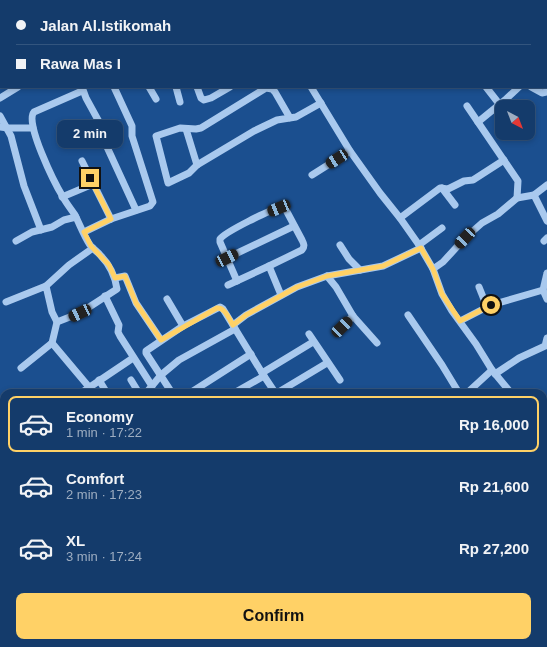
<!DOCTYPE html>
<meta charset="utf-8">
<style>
:root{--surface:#143b6b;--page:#214673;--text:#f1f3f6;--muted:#9dadc1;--line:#33557e;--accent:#ffd166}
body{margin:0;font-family:Arial,sans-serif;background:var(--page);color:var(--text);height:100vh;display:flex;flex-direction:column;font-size:15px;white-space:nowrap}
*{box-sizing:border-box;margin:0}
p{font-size:13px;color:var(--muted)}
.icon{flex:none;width:22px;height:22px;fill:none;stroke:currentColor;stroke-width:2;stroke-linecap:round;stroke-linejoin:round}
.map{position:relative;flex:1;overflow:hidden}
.side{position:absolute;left:0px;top:389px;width:547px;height:258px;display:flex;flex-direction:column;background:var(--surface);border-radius:12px 12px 0 0;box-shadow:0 2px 6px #0003,0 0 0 1px var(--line)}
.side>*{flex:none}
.banner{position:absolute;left:0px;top:0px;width:547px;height:88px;box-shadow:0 2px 6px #0003,0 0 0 1px var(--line);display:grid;align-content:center;height:88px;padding:0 16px;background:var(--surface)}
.needle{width:26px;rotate:138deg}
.tools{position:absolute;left:495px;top:100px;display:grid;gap:8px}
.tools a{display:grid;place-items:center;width:40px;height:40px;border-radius:8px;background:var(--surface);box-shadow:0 2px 6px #0003,0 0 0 1px var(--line);font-size:20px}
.end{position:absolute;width:18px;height:18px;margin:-9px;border:5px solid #ffd166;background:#111;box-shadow:0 0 0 2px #111}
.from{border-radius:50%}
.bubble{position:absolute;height:28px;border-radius:8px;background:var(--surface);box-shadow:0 2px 6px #0003,0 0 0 1px var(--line);font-size:13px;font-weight:600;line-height:28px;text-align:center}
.car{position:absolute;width:12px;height:24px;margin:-12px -6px;border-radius:5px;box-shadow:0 0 3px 1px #0007;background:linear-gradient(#222 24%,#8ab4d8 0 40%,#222 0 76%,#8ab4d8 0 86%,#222 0)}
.banner b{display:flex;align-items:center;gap:14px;height:38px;font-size:15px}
.banner b+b{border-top:1px solid var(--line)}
.banner i{width:10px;height:10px;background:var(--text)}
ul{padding:7px 0 0;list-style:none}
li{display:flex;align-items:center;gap:12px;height:56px;margin:0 8px 6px;padding:0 8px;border:2px solid transparent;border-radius:8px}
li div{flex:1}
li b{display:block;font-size:15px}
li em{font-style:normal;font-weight:600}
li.active{border-color:var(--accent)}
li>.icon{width:36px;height:36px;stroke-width:1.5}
.cta{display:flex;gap:8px;margin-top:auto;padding:8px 16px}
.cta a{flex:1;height:46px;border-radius:8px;background:var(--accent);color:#111;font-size:16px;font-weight:600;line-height:46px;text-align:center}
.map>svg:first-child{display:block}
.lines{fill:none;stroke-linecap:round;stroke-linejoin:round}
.minor{stroke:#a9c9ee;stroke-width:7}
.route{stroke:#ffd166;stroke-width:5}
</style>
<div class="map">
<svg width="547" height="647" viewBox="0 0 547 647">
<rect width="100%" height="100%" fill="#1b4f8f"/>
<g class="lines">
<g class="minor">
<polyline points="40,0 41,1"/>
<polyline points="137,0 137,1"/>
<polyline points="196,0 196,1"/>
<polyline points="266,0 266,1"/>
<polyline points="14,1 15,0"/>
<polyline points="77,1 78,0"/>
<polyline points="250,1 252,0"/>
<polyline points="546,28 547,29"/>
<polyline points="546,53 547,53"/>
<polyline points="82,87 86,98 103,129"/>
<polyline points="149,87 156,99"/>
<polyline points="176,87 180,102"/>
<polyline points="197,87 201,98 204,100 211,98 230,87"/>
<polyline points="311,87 350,151 380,193 400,218 419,245 433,269 442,294 452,311 476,344 492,370 511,393"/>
<polyline points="486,87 500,105"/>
<polyline points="531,87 542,93 547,92"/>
<polyline points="0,98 18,87"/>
<polyline points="467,106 518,181 517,198"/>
<polyline points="0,116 11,136 24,186 41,230"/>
<polyline points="290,118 275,92 272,89 266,88 201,128 196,129 180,128 156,136 168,183 189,173 197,165 254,131 277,120 296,117 321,103"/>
<polyline points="478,122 505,100 519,87"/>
<polyline points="0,127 8,128 33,128"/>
<polyline points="186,129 197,165"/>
<polyline points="107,147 136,210"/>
<polyline points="82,161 111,219"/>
<polyline points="312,175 350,151"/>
<polyline points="442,188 455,205"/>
<polyline points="534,195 547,221"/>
<polyline points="62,197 93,184"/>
<polyline points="400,218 440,188 448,189 464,181 473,180 504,160"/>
<polyline points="84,232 111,219 150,206 153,202 132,136 132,126 114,87"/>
<polyline points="16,241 32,232 52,227 64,220 76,217"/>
<polyline points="544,241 547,238"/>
<polyline points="340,245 349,259 360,270"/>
<polyline points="419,245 442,228"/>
<polyline points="227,258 294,226"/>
<polyline points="433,269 443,262 465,238 482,223 498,214 517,198 534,195 547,185"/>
<polyline points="327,276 336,287 353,316 377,343"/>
<polyline points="115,278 125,276 136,303 161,340"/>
<path d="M 237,281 L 220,242 L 220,239 C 225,232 271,209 280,208 C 283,208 283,208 286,210 L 302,240 C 304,244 305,246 302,250 L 269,266"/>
<polyline points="228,285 269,266 281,295"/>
<polyline points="46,286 69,265 93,248"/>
<polyline points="479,287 487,307"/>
<polyline points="543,290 547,273"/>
<polyline points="105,296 119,325 118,332 120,336 152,386"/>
<polyline points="167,299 183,326"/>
<path d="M 6,302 L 46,286 L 52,312 L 57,322 L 80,313 L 117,289 C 115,276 110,265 101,256 C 98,252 93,249 90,245 C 84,236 80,225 75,215 C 71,209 66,203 63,197 C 55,184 24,122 34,112 L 82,91"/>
<polyline points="408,315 442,365 459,393"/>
<polyline points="460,321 491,305 543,290 547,299"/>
<polyline points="57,322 52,343 89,387"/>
<polyline points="233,325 246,315 297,287 327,276 383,266 421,248"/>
<polyline points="342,327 353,316"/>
<polyline points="309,334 340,380"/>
<polyline points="21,368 52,343"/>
<polyline points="262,373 313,342"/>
<polyline points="495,374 519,358 545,346 547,338"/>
<polyline points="99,380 107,393"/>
<polyline points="131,380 139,393"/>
<polyline points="81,393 133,358"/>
<polyline points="146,393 161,375 179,360 235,329"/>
<polyline points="172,393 146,353 146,351 183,326 220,307 223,309 264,376 274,391 277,393"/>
<polyline points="190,393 251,354"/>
<polyline points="234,393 264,376"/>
<polyline points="277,393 327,363"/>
<polyline points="467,393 492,370"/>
<polyline points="543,421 547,421"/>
<polyline points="0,544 4,548"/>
<polyline points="0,603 4,602"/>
<polyline points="44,643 45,647"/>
<polyline points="92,643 94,647"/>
<polyline points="271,643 273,647"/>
<polyline points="318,643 321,647"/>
<polyline points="382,643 384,647"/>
<polyline points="156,645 163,646 170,643"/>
<polyline points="402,646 402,647"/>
<polyline points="58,647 65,643"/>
<polyline points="426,647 428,643"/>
</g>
</g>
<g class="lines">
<path class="route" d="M 90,178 L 111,219 L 84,232 L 91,246 L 109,265 L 115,278 L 125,276 L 136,303 L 161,340 L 217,308 C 225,307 229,319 233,325 L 246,315 L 297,287 L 327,276 L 383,266 L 421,248 L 433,269 L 442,294 L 460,321 L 491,305"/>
</g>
</svg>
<div class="tools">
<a><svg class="needle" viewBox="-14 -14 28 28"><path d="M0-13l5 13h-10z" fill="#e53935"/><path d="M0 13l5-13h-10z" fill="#9dadc1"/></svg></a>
</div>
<i class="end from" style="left:491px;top:305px"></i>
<i class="end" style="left:90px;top:178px"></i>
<div class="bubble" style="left:57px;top:120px;width:66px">2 min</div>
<i class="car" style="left:337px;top:159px;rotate:237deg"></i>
<i class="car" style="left:279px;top:208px;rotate:248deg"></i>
<i class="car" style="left:465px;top:238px;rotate:223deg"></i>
<i class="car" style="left:227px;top:258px;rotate:64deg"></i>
<i class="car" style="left:80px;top:313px;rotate:245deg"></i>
<i class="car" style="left:342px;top:327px;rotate:46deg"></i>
<div class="banner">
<b><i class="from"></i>Jalan Al.Istikomah</b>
<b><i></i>Rawa Mas I</b>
</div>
<section class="side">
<ul>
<li class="active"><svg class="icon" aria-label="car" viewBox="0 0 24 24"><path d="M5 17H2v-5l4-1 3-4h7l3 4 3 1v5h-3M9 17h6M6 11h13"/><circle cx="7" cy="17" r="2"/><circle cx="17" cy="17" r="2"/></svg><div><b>Economy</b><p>1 min · 17:22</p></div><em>Rp 16,000</em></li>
<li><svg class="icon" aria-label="car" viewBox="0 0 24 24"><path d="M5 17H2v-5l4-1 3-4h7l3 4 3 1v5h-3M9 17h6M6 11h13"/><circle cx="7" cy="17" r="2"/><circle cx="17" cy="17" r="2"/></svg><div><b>Comfort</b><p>2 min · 17:23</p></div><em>Rp 21,600</em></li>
<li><svg class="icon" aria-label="car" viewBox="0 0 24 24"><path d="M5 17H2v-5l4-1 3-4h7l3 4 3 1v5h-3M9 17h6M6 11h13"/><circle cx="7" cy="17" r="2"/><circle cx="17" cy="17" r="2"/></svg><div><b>XL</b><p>3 min · 17:24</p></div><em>Rp 27,200</em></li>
</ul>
<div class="cta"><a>Confirm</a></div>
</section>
</div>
